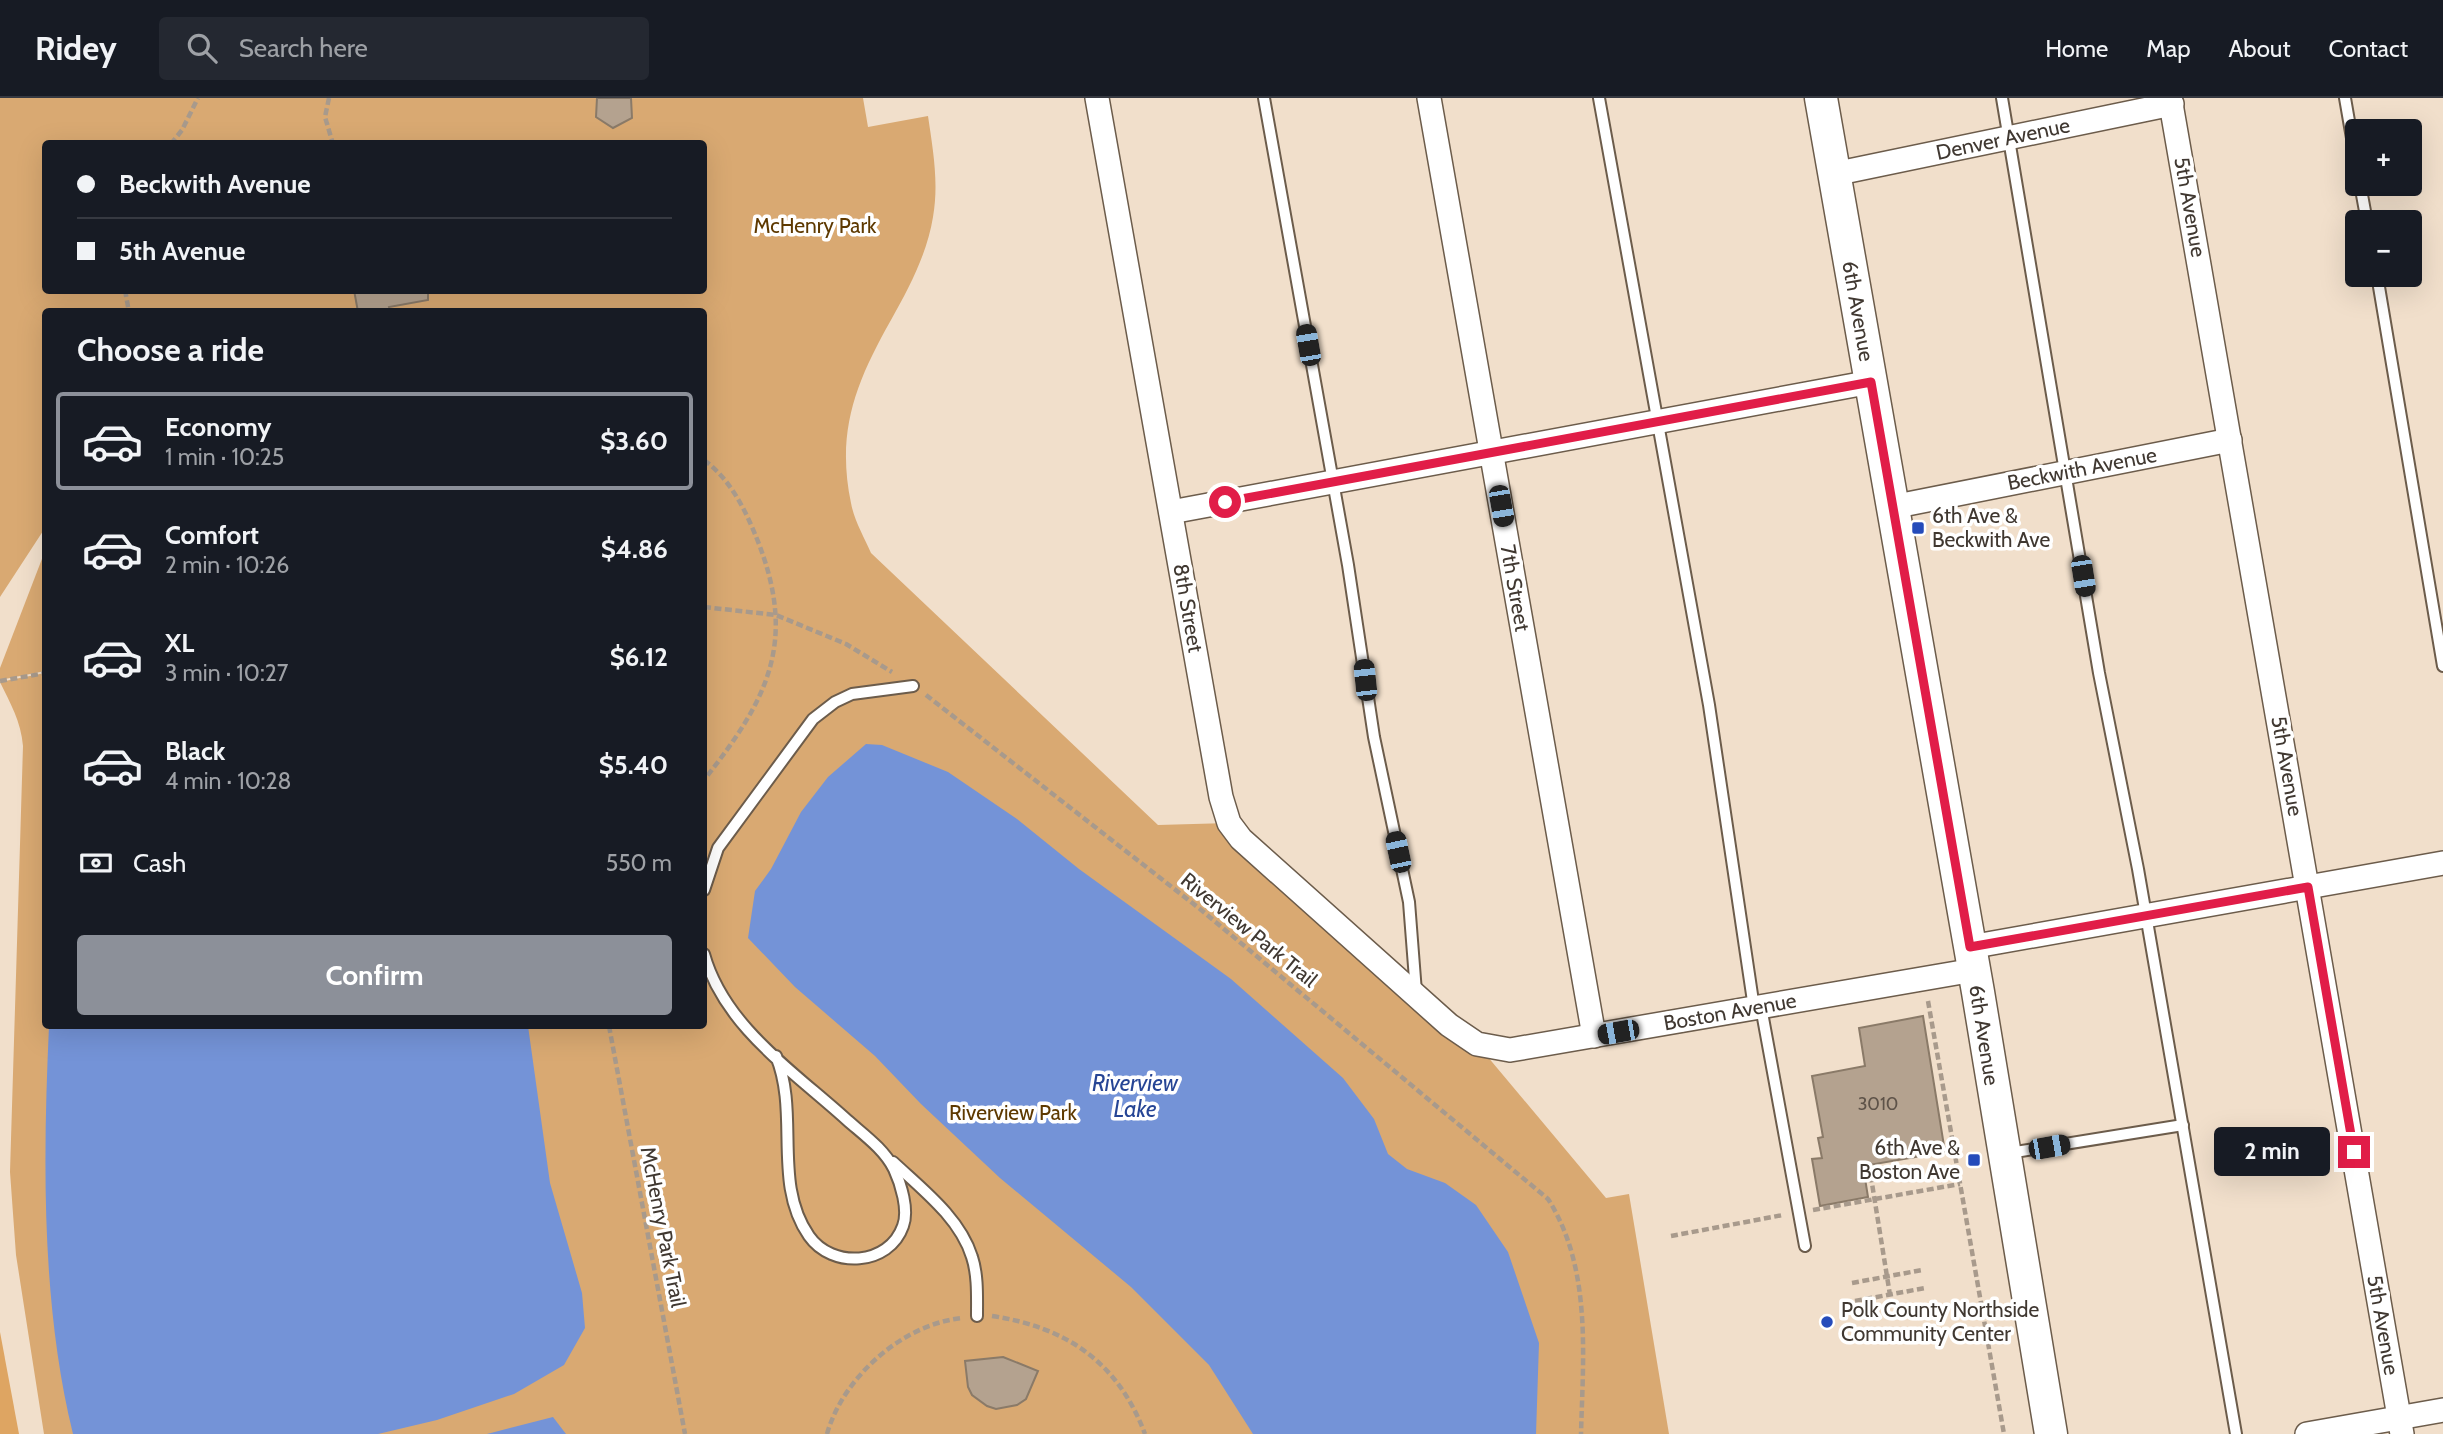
<!DOCTYPE html>
<meta charset="utf-8">
<style>
:root{--surface:#171b24;--page:#242831;--text:#f1f3f6;--muted:#9ea1a6;--line:#363941;--accent:#8c9099}
body{margin:0;font-family:Cabin,sans-serif;background:var(--page);color:var(--text);height:100vh;display:flex;flex-direction:column;font-size:26px;white-space:nowrap}
*{box-sizing:border-box;margin:0}
p{font-size:23px;color:var(--muted)}
.icon{flex:none;width:38px;height:38px;fill:none;stroke:currentColor;stroke-width:2;stroke-linecap:round;stroke-linejoin:round}
.map{position:relative;flex:1;overflow:hidden}
.details{position:absolute;left:42px;top:210px;width:665px;height:721px;display:flex;flex-direction:column;background:var(--surface);border-radius:7px;box-shadow:0 7px 28px #0002}
.details>*{flex:none}
.banner{position:absolute;left:42px;top:42px;width:665px;height:154px;border-radius:7px;box-shadow:0 7px 28px #0002;display:grid;align-content:center;height:154px;padding:0 35px;background:var(--surface)}
.buttons{position:absolute;left:2345px;top:21px;display:grid;gap:14px}
.buttons a{display:grid;place-items:center;width:77px;height:77px;border-radius:7px;background:var(--surface);box-shadow:0 7px 28px #0002;font-size:35px}
.end{position:absolute;width:32px;height:32px;margin:-16px;border:9px solid #e11d48;background:#fff;box-shadow:0 0 0 4px #fff}
.from{border-radius:50%}
.bubble{position:absolute;height:49px;border-radius:7px;background:var(--surface);box-shadow:0 7px 28px #0002;font-size:23px;font-weight:700;line-height:49px;text-align:center}
.car{position:absolute;width:21px;height:42px;margin:-21px -10px;border-radius:9px;box-shadow:0 0 5px 2px #0007;background:linear-gradient(#222 24%,#8ab4d8 0 40%,#222 0 76%,#8ab4d8 0 86%,#222 0)}
.banner b{display:flex;align-items:center;gap:24px;height:66px;font-size:26px}
.banner b+b{border-top:2px solid var(--line)}
.banner i{width:18px;height:18px;background:var(--text)}
ul{padding:0;list-style:none}
li{display:flex;align-items:center;gap:21px;height:98px;margin:0 14px 10px;padding:0 21px;border:4px solid transparent;border-radius:7px}
li div{flex:1}
li b{display:block;font-size:26px}
li em{font-style:normal;font-weight:700}
li.active{border-color:var(--accent)}
li>.icon{width:63px;height:63px;stroke-width:1.5}
h2{padding:0 35px;font-size:32px;line-height:84px}
.pay{display:flex;align-items:center;gap:18px;height:77px;padding:0 35px;font-size:26px}
.pay p{margin-inline-start:auto}
.action{display:flex;gap:14px;margin-top:auto;padding:14px 35px}
.action a{flex:1;height:80px;border-radius:7px;background:var(--accent);color:#fff;font-size:28px;font-weight:700;line-height:80px;text-align:center}
header{display:flex;align-items:center;gap:42px;box-sizing:border-box;height:98px;padding:0 35px;background:var(--surface);border-bottom:2px solid var(--line)}
header strong{font-size:33px}
nav{display:flex;gap:38px;margin-inline-start:auto;font-size:24px}
.search{width:490px;height:63px;background:var(--page);display:flex;align-items:center;gap:18px;box-sizing:border-box;padding:0 24px;border-radius:7px;color:var(--muted);font-size:26px}
.map>svg:first-child{display:block}
.green{fill:#d9a972;fill-rule:evenodd}
.forest{fill:#dea562}
.water{fill:#7493d7}
.building{fill:#b4a28f;stroke:#8a7a68;stroke-width:2}
.lines{fill:none;stroke-linecap:round;stroke-linejoin:round}
.service-casing{stroke:#6c5c4b;stroke-width:14}
.minor-casing{stroke:#6c5c4b;stroke-width:26}
.secondary-casing{stroke:#6c5c4b;stroke-width:35}
.path{stroke:#a89a8c;stroke-width:4.5;stroke-dasharray:7 3.5;stroke-linecap:butt}
.service{stroke:#fff;stroke-width:10}
.minor{stroke:#fff;stroke-width:23}
.secondary{stroke:#fff;stroke-width:32}
.route{stroke:#e11d48;stroke-width:9}
.poi-dot{fill:#254bba;stroke:#fff;stroke-width:2.5}
.labels{text-anchor:middle;stroke-width:7;stroke-linejoin:round;paint-order:stroke}
.number-label{font-size:18px;fill:#5d5248}
.street-label{font-size:21px;fill:#403831;stroke:#fff}
.park-label{font-size:21px;fill:#5e3900;stroke:#fff}
.poi-label{font-size:21px;fill:#403831;stroke:#fff;text-anchor:start}
.water-label{font-size:23px;font-style:italic;fill:#264595;stroke:#fff}
</style>
<header>
<strong>Ridey</strong>
<div class="search"><svg class="icon" aria-label="search" viewBox="0 0 24 24"><circle cx="10" cy="10" r="6"/><path d="M15 15l6 6"/></svg>Search here</div>
<nav><a>Home</a><a>Map</a><a>About</a><a>Contact</a></nav>
</header>
<div class="map">
<svg width="2443" height="1336" viewBox="0 0 2443 1336">
<rect width="100%" height="100%" fill="#f1dfcb"/>
<g class="green">
<path d="M 0,0 L 863,0 L 868,29 L 928,18 C 933,52 939,85 933,119 C 927,156 909,190 891,222 C 856,284 836,333 851,405 C 854,422 864,439 871,455 L 1158,727 L 1229,725 L 1477,946 L 1606,1100 L 1629,1096 L 1669,1336 L 44,1336 L 16,1157 L 10,1074 L 23,648 C 21,623 10,605 0,584 L 45,575 L 46,928 L 704,928 L 704,214 L 46,214 L 45,430 L 0,499 ZM 46,46 L 704,46 L 704,192 L 46,192 Z"/>
<polygon points="45,453 45,573 0,582 0,570"/>
</g>
<polygon class="forest" points="0,1234 19,1336 0,1336"/>
<g class="water">
<polygon points="866,646 882,647 948,674 1017,721 1079,771 1231,881 1343,980 1374,1021 1388,1056 1407,1071 1445,1085 1476,1107 1508,1154 1539,1245 1536,1336 1253,1336 1209,1267 1131,1189 1000,1080 921,1006 875,958 795,889 748,840 755,793 771,771 801,714 828,679"/>
<path d="M 49,928 L 528,928 L 550,1085 L 582,1195 L 585,1230 L 564,1267 L 514,1296 L 437,1322 L 378,1336 L 73,1336 C 41,1206 43,1060 49,928 Z"/>
<polygon points="553,1319 566,1336 487,1336"/>
</g>
<g class="building">
<polygon points="597,0 631,0 632,20 613,30 596,19"/>
<polygon points="354,192 428,192 428,202 389,209 390,214 358,214"/>
<polygon points="1923,918 1945,1054 1863,1068 1868,1099 1820,1108 1812,1061 1822,1060 1818,1040 1823,1039 1812,978 1865,968 1859,930"/>
<polygon points="1003,1259 1038,1273 1026,1301 1017,1307 996,1311 987,1308 972,1297 968,1289 965,1263"/>
</g>
<g class="lines">
<g class="service-casing">
<g id="service">
<polyline points="1264,0 1348,467 1374,639 1409,804 1416,894"/>
<polyline points="1599,0 1709,607 1754,910"/>
<polyline points="2002,0 2099,575 2138,771 2236,1336"/>
<polyline points="2345,0 2357,69"/>
<polyline points="2360,86 2367,124"/>
<polyline points="2377,177 2443,568"/>
<polyline points="704,792 718,750 813,621 835,604 852,596 913,588"/>
<path d="M 704,856 C 724,928 793,973 847,1022 C 864,1037 884,1051 894,1071 C 901,1086 909,1112 903,1128 C 889,1168 832,1171 809,1138 C 772,1085 800,1016 776,958"/>
<polyline points="1761,909 1805,1148"/>
<polyline points="2009,1055 2183,1027"/>
<path d="M 893,1064 C 922,1091 960,1120 972,1159 C 978,1177 977,1199 977,1218"/>
</g>
</g>
<g class="minor-casing">
<g id="minor">
<polyline points="1097,0 1221,699 1229,725 1241,741 1449,927 1477,946 1510,952 1974,872"/>
<polyline points="1429,0 1594,938"/>
<polyline points="2170,0 2402,1336"/>
<polyline points="1834,76 2172,6"/>
<polyline points="1892,409 2230,342"/>
<polyline points="1171,414 1871,284"/>
<polyline points="1970,849 2443,765"/>
<polyline points="2307,1336 2443,1312"/>
</g>
</g>
<g class="secondary-casing">
<polyline id="secondary" points="1821,0 1978,894 2051,1336"/>
</g>
<g class="path">
<polyline points="329,0 325,19 333,46"/>
<polyline points="171,46 182,32 198,0"/>
<polyline points="125,192 129,214"/>
<path d="M 704,362 C 730,381 745,411 757,441 C 798,544 768,601 704,682"/>
<polyline points="704,509 776,517 846,546 892,574"/>
<polyline points="0,583 46,575"/>
<path d="M 926,597 L 1200,811 L 1548,1101 C 1592,1170 1583,1258 1581,1336"/>
<polyline points="1928,903 2004,1336"/>
<polyline points="609,928 685,1336"/>
<polyline points="1869,1067 1890,1197"/>
<polyline points="1813,1112 1960,1086"/>
<polyline points="1671,1138 1783,1117"/>
<polyline points="1852,1185 1922,1172"/>
<polyline points="1855,1203 1925,1190"/>
<path d="M 992,1218 C 1066,1229 1118,1264 1145,1336"/>
<path d="M 827,1336 C 843,1279 903,1226 962,1220"/>
</g>
<use href="#service" class="service"/>
<use href="#minor" class="minor"/>
<use href="#secondary" class="secondary"/>
</g>
<g class="lines">
<polyline class="route" points="1225,404 1871,284 1970,849 2308,789 2354,1054"/>
</g>
<g class="poi-dot">
<rect x="1911" y="423" width="14" height="14" rx="3.5"/>
<rect x="1967" y="1055" width="14" height="14" rx="3.5"/>
<circle cx="1827" cy="1224" r="7"/>
</g>
<g class="labels">
<g class="number-label">
<text x="1878" y="1012">3010</text>
</g>
<g class="street-label">
<text transform="translate(2003 41) rotate(-12)" y="7">Denver Avenue</text>
<text transform="translate(2190 109) rotate(80)" y="7">5th Avenue</text>
<text transform="translate(1858 213) rotate(80)" y="7">6th Avenue</text>
<text transform="translate(2082 371) rotate(-11)" y="7">Beckwith Avenue</text>
<text transform="translate(1515 490) rotate(80)" y="7">7th Street</text>
<text transform="translate(1188 510) rotate(80)" y="7">8th Street</text>
<text transform="translate(2287 668) rotate(80)" y="7">5th Avenue</text>
<text transform="translate(1249 832) rotate(39)" y="7">Riverview Park Trail</text>
<text transform="translate(1730 914) rotate(-10)" y="7">Boston Avenue</text>
<text transform="translate(1984 937) rotate(81)" y="7">6th Avenue</text>
<text transform="translate(663 1129) rotate(79)" y="7">McHenry Park Trail</text>
<text transform="translate(2383 1227) rotate(80)" y="7">5th Avenue</text>
</g>
<g class="park-label">
<text x="815" y="135">McHenry Park</text>
<text x="1013" y="1022">Riverview Park</text>
</g>
<g class="poi-label">
<text x="1932" y="425">6th Ave &amp;<tspan x="1932" dy="24">Beckwith Ave</tspan></text>
<text x="1960" y="1057" text-anchor="end">6th Ave &amp;<tspan x="1960" dy="24">Boston Ave</tspan></text>
<text x="1841" y="1219">Polk County Northside<tspan x="1841" dy="24">Community Center</tspan></text>
</g>
<g class="water-label">
<text x="1135" y="993">Riverview<tspan x="1135" dy="26">Lake</tspan></text>
</g>
</g>
</svg>
<div class="buttons">
<a>+</a>
<a>−</a>
</div>
<i class="end from" style="left:1225px;top:404px"></i>
<i class="end" style="left:2354px;top:1054px"></i>
<div class="bubble" style="left:2214px;top:1029px;width:116px">2 min</div>
<i class="car" style="left:1308px;top:247px;rotate:350deg"></i>
<i class="car" style="left:1501px;top:408px;rotate:170deg"></i>
<i class="car" style="left:2083px;top:478px;rotate:171deg"></i>
<i class="car" style="left:1365px;top:582px;rotate:354deg"></i>
<i class="car" style="left:1398px;top:754px;rotate:348deg"></i>
<i class="car" style="left:1618px;top:934px;rotate:260deg"></i>
<i class="car" style="left:2049px;top:1049px;rotate:80deg"></i>
<div class="banner">
<b><i class="from"></i>Beckwith Avenue</b>
<b><i></i>5th Avenue</b>
</div>
<section class="details">
<h2>Choose a ride</h2>
<ul>
<li class="active"><svg class="icon" aria-label="car" viewBox="0 0 24 24"><path d="M5 17H2v-5l4-1 3-4h7l3 4 3 1v5h-3M9 17h6M6 11h13"/><circle cx="7" cy="17" r="2"/><circle cx="17" cy="17" r="2"/></svg><div><b>Economy</b><p>1 min · 10:25</p></div><em>$3.60</em></li>
<li><svg class="icon" aria-label="car" viewBox="0 0 24 24"><path d="M5 17H2v-5l4-1 3-4h7l3 4 3 1v5h-3M9 17h6M6 11h13"/><circle cx="7" cy="17" r="2"/><circle cx="17" cy="17" r="2"/></svg><div><b>Comfort</b><p>2 min · 10:26</p></div><em>$4.86</em></li>
<li><svg class="icon" aria-label="car" viewBox="0 0 24 24"><path d="M5 17H2v-5l4-1 3-4h7l3 4 3 1v5h-3M9 17h6M6 11h13"/><circle cx="7" cy="17" r="2"/><circle cx="17" cy="17" r="2"/></svg><div><b>XL</b><p>3 min · 10:27</p></div><em>$6.12</em></li>
<li><svg class="icon" aria-label="car" viewBox="0 0 24 24"><path d="M5 17H2v-5l4-1 3-4h7l3 4 3 1v5h-3M9 17h6M6 11h13"/><circle cx="7" cy="17" r="2"/><circle cx="17" cy="17" r="2"/></svg><div><b>Black</b><p>4 min · 10:28</p></div><em>$5.40</em></li>
</ul>
<div class="pay"><svg class="icon" aria-label="cash" viewBox="0 0 24 24"><path d="M3 7h18v10H3z"/><circle cx="12" cy="12" r="2"/></svg>Cash<p>550 m</p></div>
<div class="action"><a>Confirm</a></div>
</section>
</div>
